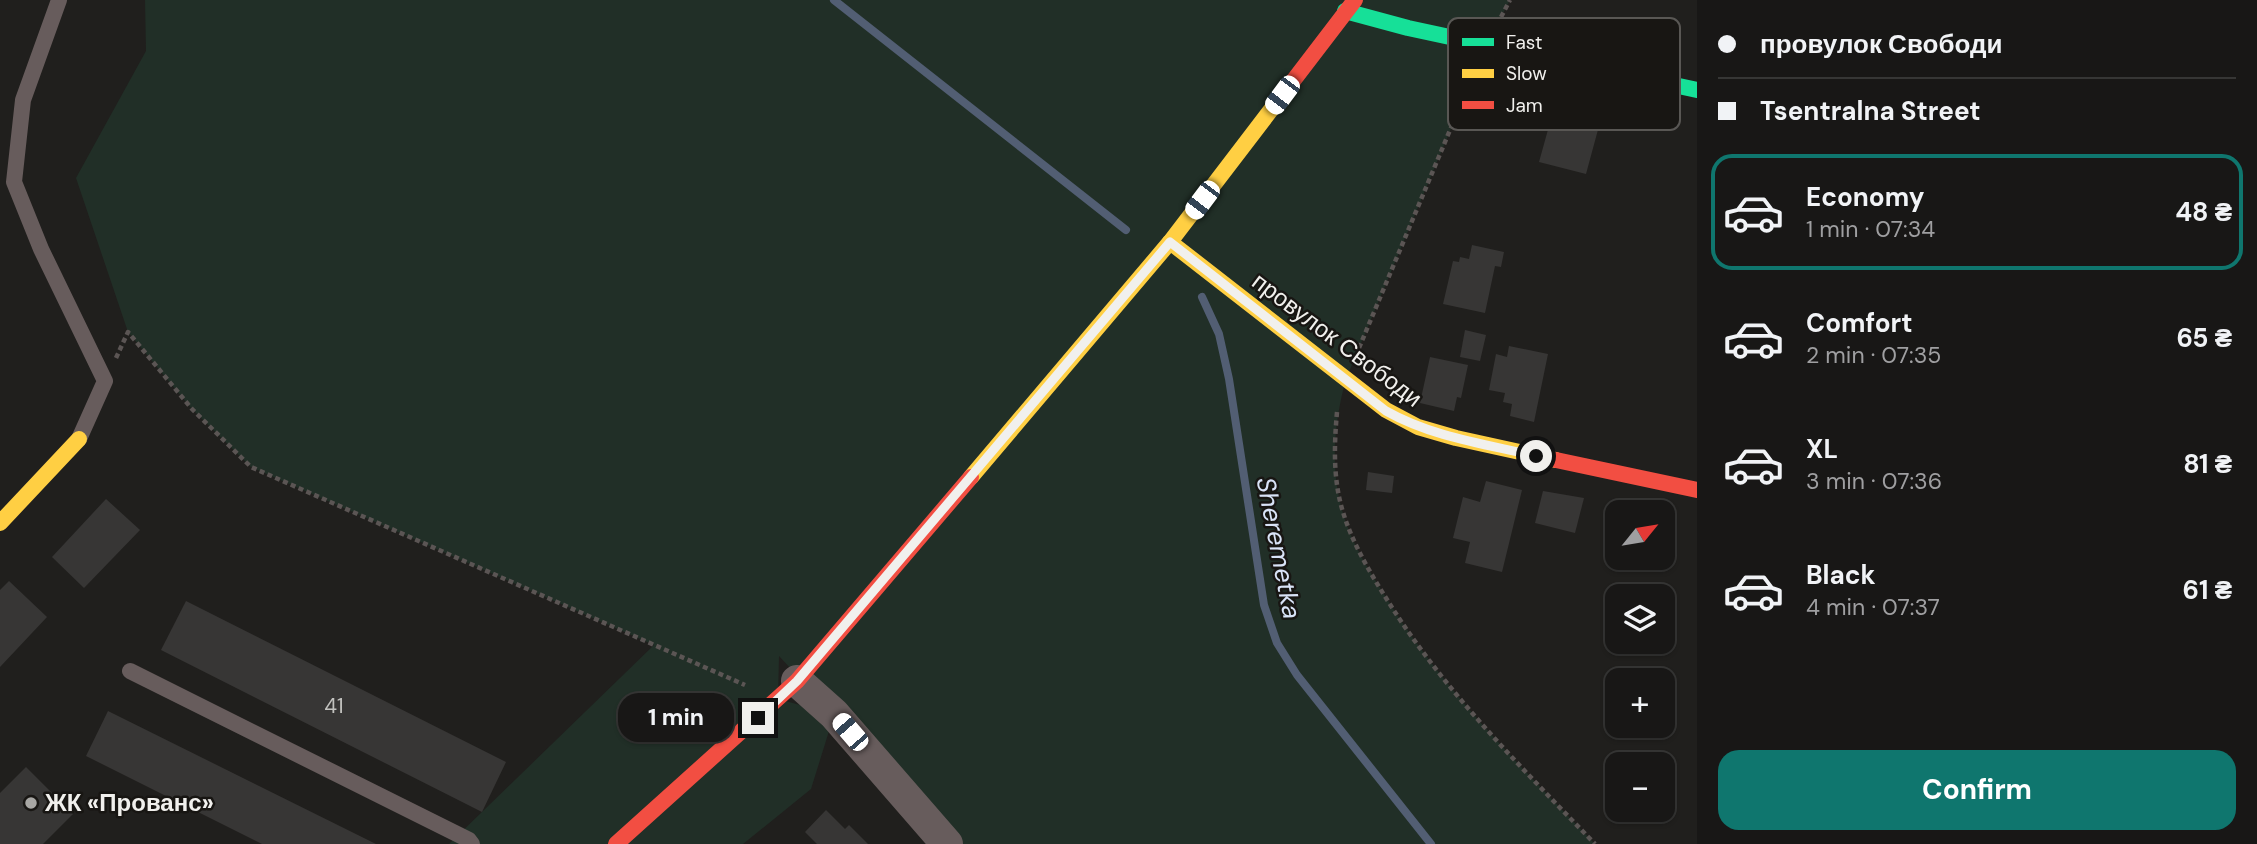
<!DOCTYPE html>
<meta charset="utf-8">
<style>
:root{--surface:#181716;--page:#252423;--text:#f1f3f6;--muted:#9f9fa1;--line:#363635;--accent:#0f766e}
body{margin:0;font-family:"DM Sans",sans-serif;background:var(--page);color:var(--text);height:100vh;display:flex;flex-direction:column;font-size:26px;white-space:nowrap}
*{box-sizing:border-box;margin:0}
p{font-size:23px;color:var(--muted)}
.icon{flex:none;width:38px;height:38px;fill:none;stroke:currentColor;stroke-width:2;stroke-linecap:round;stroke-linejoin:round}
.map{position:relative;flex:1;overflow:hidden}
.drawer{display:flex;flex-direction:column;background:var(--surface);width:560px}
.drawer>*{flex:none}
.top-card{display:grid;align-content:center;height:154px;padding:0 21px;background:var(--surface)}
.needle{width:46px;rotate:60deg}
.buttons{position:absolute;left:1605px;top:500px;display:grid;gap:14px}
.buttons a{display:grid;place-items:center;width:70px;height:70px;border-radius:14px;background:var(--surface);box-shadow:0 2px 5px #0004,0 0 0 2px var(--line);font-size:35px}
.end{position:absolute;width:32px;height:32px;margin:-16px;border:9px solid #f1f0ed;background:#111;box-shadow:0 0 0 4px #111}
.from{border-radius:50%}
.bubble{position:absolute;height:49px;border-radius:21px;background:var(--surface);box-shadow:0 2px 5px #0004,0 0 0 2px var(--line);font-size:23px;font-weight:700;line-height:49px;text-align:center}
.car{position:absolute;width:21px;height:42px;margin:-21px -10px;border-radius:9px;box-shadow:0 0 5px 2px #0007;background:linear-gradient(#fff 24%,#345 0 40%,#fff 0 76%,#345 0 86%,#fff 0)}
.top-card b{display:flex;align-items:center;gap:24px;height:66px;font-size:26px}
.top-card b+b{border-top:2px solid var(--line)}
.top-card i{width:18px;height:18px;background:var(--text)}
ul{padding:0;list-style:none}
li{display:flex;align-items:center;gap:21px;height:116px;margin:0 14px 10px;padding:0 7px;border:4px solid transparent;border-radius:21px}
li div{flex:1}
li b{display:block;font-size:26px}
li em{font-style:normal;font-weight:700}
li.on{border-color:var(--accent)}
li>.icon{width:63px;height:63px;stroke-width:1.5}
.primary-button{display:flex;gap:14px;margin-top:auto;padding:14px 21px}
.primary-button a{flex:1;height:80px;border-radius:21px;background:var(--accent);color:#fff;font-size:28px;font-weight:700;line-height:80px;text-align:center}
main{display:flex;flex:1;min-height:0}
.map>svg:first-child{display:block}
.green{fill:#212f27;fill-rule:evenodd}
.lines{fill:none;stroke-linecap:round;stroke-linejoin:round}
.stream{stroke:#525e73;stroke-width:8}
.building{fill:#373635}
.path{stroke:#5b5554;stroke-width:4.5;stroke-dasharray:5 3.5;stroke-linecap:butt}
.lane{stroke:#675c5c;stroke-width:16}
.street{stroke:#675c5c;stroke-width:32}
.fast{stroke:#16e098;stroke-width:16}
.slow{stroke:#ffcf43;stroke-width:16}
.jam{stroke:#f24e42;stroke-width:16}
.route{stroke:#f1f0ed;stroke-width:9}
.poi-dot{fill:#a8a7a4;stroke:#181613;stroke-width:2.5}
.labels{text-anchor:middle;stroke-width:5;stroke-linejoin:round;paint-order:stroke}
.number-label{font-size:21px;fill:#c2c2bf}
.street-label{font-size:24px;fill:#f1f0ed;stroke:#181613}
.poi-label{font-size:24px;font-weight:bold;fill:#f1f0ed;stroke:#181613;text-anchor:start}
.water-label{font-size:26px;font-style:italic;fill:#d9e3f7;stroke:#181613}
.key{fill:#181613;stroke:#595754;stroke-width:2}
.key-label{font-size:19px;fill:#f1f0ed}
</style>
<main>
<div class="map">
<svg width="1697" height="844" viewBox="0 0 1697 844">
<rect width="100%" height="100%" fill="#201f1d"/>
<path class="green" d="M 145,0 L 1510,0 L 1486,45 L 1346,379 C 1334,423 1330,466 1342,510 C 1350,541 1369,570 1385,596 C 1443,690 1519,765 1595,844 L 947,844 L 834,715 L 811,789 L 743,844 L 449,844 L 654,645 L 251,467 L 192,409 L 128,332 L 76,178 L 146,51 ZM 779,656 L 833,714 L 778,699 Z"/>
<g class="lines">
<g class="stream">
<polyline points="834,0 1126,230"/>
<polyline points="1202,297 1219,334 1229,379 1264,605 1277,643 1297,675 1431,844"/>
</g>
</g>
<g class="building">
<polygon points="1569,118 1599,126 1586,174 1539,162 1549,126 1565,130"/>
<polygon points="1472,245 1504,252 1501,267 1495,266 1485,313 1443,304 1453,261 1459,262 1460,257 1469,259"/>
<polygon points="1465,330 1486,335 1480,361 1460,357"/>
<polygon points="1509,346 1548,354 1534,422 1510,416 1512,404 1503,402 1505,393 1489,390 1496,354 1507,357"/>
<polygon points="1430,357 1468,365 1461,398 1457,397 1454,411 1420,403"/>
<polygon points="1368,472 1394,476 1392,493 1366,490"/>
<polygon points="1486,481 1522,490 1502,572 1465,563 1470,542 1453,538 1463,497 1480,502"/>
<polygon points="1543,491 1584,498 1575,533 1535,523"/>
<polygon points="106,499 140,530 84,588 52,557"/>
<polygon points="9,581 47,617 0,667 0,590"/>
<polygon points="186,601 506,762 482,812 161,650"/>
<polygon points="108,711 376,844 262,844 86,756"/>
<polygon points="26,767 73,814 43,844 0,844 0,793"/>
<polygon points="826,810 845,829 849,825 868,844 817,844 805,832"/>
</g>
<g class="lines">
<g class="path">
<polyline points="1501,17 1510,0"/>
<polyline points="1359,348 1473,75"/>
<polyline points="116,358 128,332 192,409 251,467 745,685"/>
<path d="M 1337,412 C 1334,446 1333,480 1343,512 C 1352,542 1369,571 1386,598 C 1443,690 1520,766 1595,844"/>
</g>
<g class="lane">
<polyline points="59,0 23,100 14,182 41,249 105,381 79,439"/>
<polyline points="130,671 469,840 472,844"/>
</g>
<polyline class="street" points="797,681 834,714 947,844"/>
<polyline class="fast" points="1345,11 1408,28 1697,90"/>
<g class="slow">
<polyline points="1170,242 1386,410 1418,427 1456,438 1556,460"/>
<polyline points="971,477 1170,242 1293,81"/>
<polyline points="0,523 79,439"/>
</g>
<g class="jam">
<polyline points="1293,81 1355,0"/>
<polyline points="1556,460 1697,490"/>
<polyline points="616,844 797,681 971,477"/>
</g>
</g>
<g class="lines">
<path class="route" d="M 758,718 L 797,681 L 1170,242 L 1386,411 C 1432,437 1485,444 1536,456"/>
</g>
<circle class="poi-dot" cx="31" cy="803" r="7"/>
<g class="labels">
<g class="number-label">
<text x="334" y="713">41</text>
</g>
<g class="street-label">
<text transform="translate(1337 340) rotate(37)" y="8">провулок Свободи</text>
</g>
<g class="poi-label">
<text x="45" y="811">ЖК «Прованс»</text>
</g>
<g class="water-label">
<text transform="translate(1279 548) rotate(79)" y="9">Sheremetka</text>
</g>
</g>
<rect x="1448" y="18" width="232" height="112" rx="10" class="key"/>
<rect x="1462" y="38" width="32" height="8" fill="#16e098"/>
<rect x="1462" y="69" width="32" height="9" fill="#ffcf43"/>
<rect x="1462" y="101" width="32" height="8" fill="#f24e42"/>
<g class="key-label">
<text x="1506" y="49">Fast</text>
<text x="1506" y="80">Slow</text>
<text x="1506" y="112">Jam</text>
</g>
</svg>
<div class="buttons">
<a><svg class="needle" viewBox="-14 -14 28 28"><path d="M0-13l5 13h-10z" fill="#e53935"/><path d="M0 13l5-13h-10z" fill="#9f9fa1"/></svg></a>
<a><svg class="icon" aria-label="layers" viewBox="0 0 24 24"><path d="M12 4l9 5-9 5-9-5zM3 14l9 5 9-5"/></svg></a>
<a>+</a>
<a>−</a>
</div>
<i class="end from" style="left:1536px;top:456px"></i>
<i class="end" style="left:758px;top:718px"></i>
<div class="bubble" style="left:618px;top:693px;width:116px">1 min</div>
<i class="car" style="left:1282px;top:95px;rotate:217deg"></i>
<i class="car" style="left:1202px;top:200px;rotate:217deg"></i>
<i class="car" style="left:850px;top:732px;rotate:319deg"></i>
</div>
<section class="drawer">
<div class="top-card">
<b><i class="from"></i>провулок Свободи</b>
<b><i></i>Tsentralna Street</b>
</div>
<ul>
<li class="on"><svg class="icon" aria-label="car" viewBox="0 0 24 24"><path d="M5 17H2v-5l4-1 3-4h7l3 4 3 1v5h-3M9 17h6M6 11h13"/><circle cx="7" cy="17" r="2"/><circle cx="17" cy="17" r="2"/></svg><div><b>Economy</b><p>1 min · 07:34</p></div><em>48 ₴</em></li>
<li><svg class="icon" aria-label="car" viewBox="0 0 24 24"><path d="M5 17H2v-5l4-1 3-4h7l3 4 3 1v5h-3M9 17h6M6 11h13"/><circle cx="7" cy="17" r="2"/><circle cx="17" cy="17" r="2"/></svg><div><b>Comfort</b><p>2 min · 07:35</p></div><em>65 ₴</em></li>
<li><svg class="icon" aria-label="car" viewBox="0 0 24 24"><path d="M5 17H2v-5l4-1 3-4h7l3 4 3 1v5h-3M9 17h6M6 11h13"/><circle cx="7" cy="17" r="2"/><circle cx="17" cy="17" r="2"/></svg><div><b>XL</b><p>3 min · 07:36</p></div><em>81 ₴</em></li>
<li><svg class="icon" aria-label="car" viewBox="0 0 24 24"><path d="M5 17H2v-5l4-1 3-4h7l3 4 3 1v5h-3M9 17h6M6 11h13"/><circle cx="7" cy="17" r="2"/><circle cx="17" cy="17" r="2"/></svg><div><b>Black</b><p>4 min · 07:37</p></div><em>61 ₴</em></li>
</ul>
<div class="primary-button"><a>Confirm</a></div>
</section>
</main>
